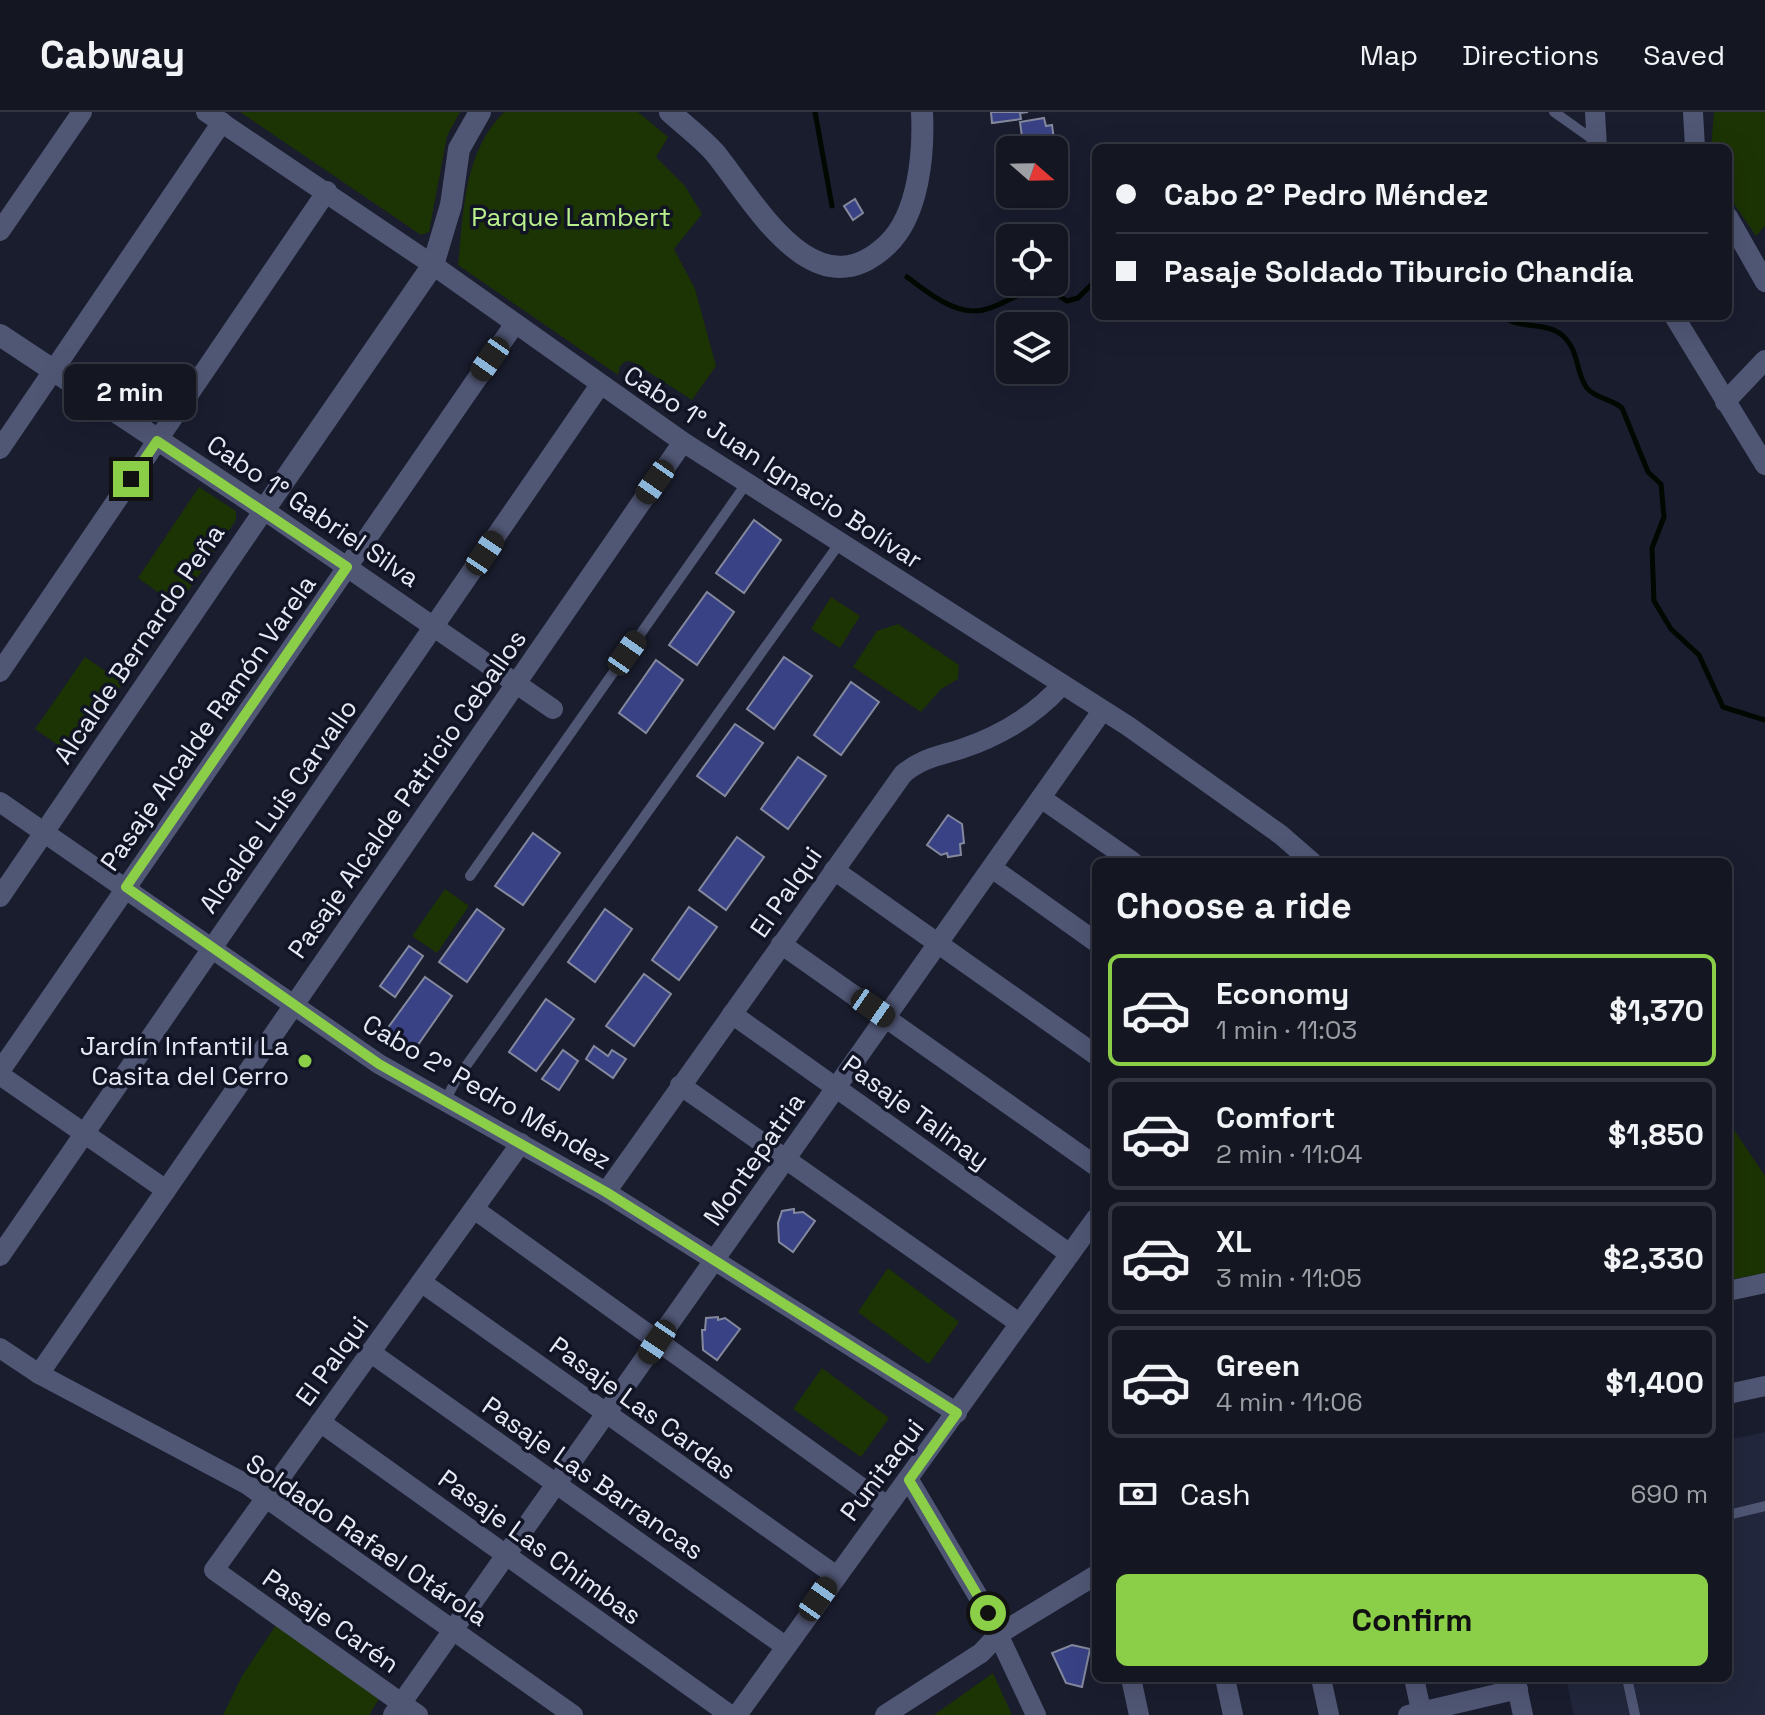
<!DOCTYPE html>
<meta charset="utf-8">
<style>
:root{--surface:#141622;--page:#21232f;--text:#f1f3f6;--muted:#9d9fa5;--line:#333540;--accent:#8bce47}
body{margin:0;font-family:"Space Grotesk",sans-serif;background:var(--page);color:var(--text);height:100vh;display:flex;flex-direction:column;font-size:30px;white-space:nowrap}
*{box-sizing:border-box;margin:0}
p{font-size:26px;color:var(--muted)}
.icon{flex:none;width:44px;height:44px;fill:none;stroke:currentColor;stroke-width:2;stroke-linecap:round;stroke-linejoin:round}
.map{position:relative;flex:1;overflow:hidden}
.panel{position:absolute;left:1092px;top:746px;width:640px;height:824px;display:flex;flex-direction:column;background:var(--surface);border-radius:12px;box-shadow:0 8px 32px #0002,0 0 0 2px var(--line)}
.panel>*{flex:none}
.banner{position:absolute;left:1092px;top:32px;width:640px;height:176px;border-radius:12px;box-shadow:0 8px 32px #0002,0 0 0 2px var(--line);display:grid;align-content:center;height:176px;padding:0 24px;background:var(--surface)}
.needle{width:52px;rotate:110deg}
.controls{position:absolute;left:996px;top:24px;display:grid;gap:16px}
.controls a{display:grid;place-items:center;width:72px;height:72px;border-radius:12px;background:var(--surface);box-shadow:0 8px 32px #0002,0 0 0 2px var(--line);font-size:40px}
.end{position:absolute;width:36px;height:36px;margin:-18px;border:10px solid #8bce47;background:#111;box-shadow:0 0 0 4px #111}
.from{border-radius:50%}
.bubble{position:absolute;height:56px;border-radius:12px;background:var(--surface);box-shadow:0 8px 32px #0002,0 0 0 2px var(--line);font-size:26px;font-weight:800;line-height:56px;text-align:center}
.car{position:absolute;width:24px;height:48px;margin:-24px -12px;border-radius:10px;box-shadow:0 0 6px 2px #0007;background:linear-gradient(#222 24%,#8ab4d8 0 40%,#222 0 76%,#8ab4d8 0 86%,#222 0)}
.banner b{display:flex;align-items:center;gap:28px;height:76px;font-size:30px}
.banner b+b{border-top:2px solid var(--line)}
.banner i{width:20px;height:20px;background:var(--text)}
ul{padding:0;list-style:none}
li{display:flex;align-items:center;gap:24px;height:112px;margin:0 16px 12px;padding:0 8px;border:4px solid var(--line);border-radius:12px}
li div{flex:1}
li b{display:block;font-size:30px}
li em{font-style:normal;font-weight:800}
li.current{border-color:var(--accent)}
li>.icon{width:72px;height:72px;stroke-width:1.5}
h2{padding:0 24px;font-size:36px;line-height:96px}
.pay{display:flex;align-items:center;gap:20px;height:88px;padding:0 24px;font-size:30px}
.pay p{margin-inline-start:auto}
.action{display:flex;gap:16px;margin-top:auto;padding:16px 24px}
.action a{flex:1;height:92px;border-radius:12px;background:var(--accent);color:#111;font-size:32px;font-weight:800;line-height:92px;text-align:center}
header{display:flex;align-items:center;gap:48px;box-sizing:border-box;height:112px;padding:0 40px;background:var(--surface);border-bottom:2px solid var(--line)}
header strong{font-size:38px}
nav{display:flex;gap:44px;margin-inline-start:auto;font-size:28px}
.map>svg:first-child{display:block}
.built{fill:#22273d}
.green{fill:#1c3303}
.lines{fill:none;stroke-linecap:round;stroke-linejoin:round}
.stream{stroke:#000800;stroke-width:5}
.building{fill:#394285;stroke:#84899e;stroke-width:2}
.service{stroke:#505775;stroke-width:10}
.minor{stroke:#505775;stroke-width:20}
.tertiary{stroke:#505775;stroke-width:22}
.route{stroke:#8bce47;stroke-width:10}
.poi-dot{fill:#8bce47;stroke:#111424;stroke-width:3}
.labels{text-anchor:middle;stroke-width:7;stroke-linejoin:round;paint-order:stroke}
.park-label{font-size:26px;fill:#b9f08b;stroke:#111424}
.street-label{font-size:26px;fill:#e7eaf5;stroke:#111424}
.poi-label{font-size:26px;fill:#e7eaf5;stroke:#111424;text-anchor:end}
</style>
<header>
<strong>Cabway</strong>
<nav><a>Map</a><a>Directions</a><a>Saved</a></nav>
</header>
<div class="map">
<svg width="1765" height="1603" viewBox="0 0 1765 1603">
<rect width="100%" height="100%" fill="#1a1d2e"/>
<polygon class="built" points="1765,1320 1765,1603 1574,1603 1566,1566 1728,1566 1728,1328"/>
<g class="green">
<polygon points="240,0 460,0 447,24 429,120 421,123"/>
<path d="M 504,0 L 638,0 L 668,25 L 656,45 L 685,74 L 702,102 L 674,137 L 695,177 L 716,254 L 692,288 L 633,250 L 626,249 L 620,254 L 618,263 L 458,153 C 464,99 463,41 504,0 Z"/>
<polygon points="1714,0 1765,0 1765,114 1756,124 1728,83 1728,36 1711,36"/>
<polygon points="199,375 236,399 236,408 178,494 138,466"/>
<polygon points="831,485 860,504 840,536 811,517"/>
<polygon points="898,512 959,553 958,567 941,577 921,600 853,555 877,519"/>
<polygon points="85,545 123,571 74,644 35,617"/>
<polygon points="445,777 469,794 437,841 412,824"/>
<polygon points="1728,1009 1765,1064 1765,1161 1728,1168"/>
<polygon points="888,1156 959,1210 929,1252 858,1200"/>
<polygon points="822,1256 889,1306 861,1345 793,1297"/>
<polygon points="276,1513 379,1587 369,1603 223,1603 242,1564"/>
<polygon points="993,1561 1012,1603 934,1603"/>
</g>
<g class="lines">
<g class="stream">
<polyline points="815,0 832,94"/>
<path d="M 907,165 C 925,178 948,198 973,199 C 1008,199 1028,160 1067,189 L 1078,186 L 1096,168"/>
<path d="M 1503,204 C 1518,218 1545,209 1562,223 C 1579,238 1575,256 1585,273 C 1591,285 1612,287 1622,296 L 1648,360 L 1661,372 L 1664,405 L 1652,436 L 1654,489 L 1671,517 L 1699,543 L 1723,595 L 1765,608"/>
</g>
</g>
<g class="building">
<polygon points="991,0 1028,0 1020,1 1021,7 992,11"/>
<polygon points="1044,6 1046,14 1052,13 1054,28 1023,32 1020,10"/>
<polygon points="855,87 863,101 853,108 844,94"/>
<polygon points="754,408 781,428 744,481 716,461"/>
<polygon points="707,480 734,500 697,553 669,533"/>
<polygon points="784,545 812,564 774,617 747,597"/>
<polygon points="656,548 683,568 646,621 619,601"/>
<polygon points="851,570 879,590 841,643 814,623"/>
<polygon points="735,612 763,631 725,684 697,664"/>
<polygon points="798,645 826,664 788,717 761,697"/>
<polygon points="948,703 962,712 964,731 960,732 961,743 948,745 947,741 941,743 927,733"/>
<polygon points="533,721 560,741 523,793 495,774"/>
<polygon points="737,725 764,745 726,798 699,778"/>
<polygon points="689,795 717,815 679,868 652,848"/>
<polygon points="477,797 504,817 467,870 439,850"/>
<polygon points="605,797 632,817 595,870 568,850"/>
<polygon points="409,834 423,844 395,885 380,874"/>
<polygon points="644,862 671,882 634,934 606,914"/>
<polygon points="425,865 452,884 415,937 387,917"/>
<polygon points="546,887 574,907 536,959 509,940"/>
<polygon points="594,934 608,944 612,938 626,947 613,966 586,947"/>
<polygon points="563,938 578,949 559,978 542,967"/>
<polygon points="794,1097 794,1101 803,1100 815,1109 793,1140 779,1130 778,1111 782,1099"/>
<polygon points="718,1205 718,1208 725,1206 740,1217 717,1248 703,1238 702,1218 705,1218 706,1206"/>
<polygon points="1072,1533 1090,1537 1082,1575 1066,1571 1052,1541"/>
</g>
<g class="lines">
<g class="service">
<polyline points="1554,0 1595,29"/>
<polyline points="470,764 746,372"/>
<polyline points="444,991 456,968 839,432"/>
<polyline points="1728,1403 1765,1394"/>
<polyline points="1627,1566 1635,1603"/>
</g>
<g class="minor">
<polyline points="206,0 433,153 683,330 1128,614 1281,723 1312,750"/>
<polyline points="1595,0 1597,36"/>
<polyline points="1693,0 1695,36"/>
<polyline points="1728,105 1765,170"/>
<polyline points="0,119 82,0"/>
<polyline points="1674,204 1765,353"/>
<polyline points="1725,290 1765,248"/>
<polyline points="0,337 222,10"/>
<polyline points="0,560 327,79"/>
<polyline points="1041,686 1133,750"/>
<polyline points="0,690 379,952 606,1080 957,1301"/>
<polyline points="992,756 1096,830"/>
<polyline points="834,758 1096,943"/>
<polyline points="0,785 264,398 553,597"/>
<polyline points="781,832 1096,1054"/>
<polyline points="732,902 1070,1142"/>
<polyline points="0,959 514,213"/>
<polyline points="0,963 166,1078"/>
<polyline points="680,973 1019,1211"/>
<path d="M 606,1080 L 903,662 C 922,646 939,644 961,637 C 1000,624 1035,603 1062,573"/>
<polyline points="474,1097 887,1394"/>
<polyline points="0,1144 600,273"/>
<polyline points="421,1170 835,1463"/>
<polyline points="1728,1179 1765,1171"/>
<polyline points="0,1236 39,1262 248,1373 573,1603"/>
<polyline points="370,1240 785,1534"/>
<polyline points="39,1262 683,330"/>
<polyline points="1728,1282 1765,1274"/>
<polyline points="320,1310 730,1603"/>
<polyline points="909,1368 988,1501 1036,1603"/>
<polyline points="1131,1566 1139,1603"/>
<polyline points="1225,1566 1233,1603"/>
<polyline points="1321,1566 1329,1603"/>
<polyline points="1414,1566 1422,1603"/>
<polyline points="1515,1566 1523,1603"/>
<polyline points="393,1603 1102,599"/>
<polyline points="418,1603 214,1458 521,1031"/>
<polyline points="737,1603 1096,1106"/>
<polyline points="885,1603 981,1541 999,1522 1096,1463"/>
<polyline points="1408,1603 1518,1577"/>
</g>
<g class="tertiary">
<path d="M 670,0 C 684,13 702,26 715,41 C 754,89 814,202 887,133 C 919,103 924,41 922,0"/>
<polyline points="0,223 264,398 433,153 451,93 459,37 480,0"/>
</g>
</g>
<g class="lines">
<polyline class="route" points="131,367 157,329 347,455 126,775 379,952 606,1080 957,1301 909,1368 988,1501"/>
</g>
<circle class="poi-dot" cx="305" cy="949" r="8"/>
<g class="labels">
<g class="park-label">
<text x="571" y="114">Parque Lambert</text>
</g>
<g class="street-label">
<text transform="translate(773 355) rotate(33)" y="9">Cabo 1° Juan Ignacio Bolívar</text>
<text transform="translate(313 399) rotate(34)" y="9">Cabo 1° Gabriel Silva</text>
<text transform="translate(139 532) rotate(-56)" y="9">Alcalde Bernardo Peña</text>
<text transform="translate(208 611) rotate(-55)" y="9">Pasaje Alcalde Ramón Varela</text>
<text transform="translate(407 682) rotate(-55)" y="9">Pasaje Alcalde Patricio Ceballos</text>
<text transform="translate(278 694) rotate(-55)" y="9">Alcalde Luis Carvallo</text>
<text transform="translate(786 780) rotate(-55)" y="9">El Palqui</text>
<text transform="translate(487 980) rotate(30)" y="9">Cabo 2° Pedro Méndez</text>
<text transform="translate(916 1000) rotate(36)" y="9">Pasaje Talinay</text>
<text transform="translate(754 1047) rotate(-55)" y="9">Montepatria</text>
<text transform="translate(332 1249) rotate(-54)" y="9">El Palqui</text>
<text transform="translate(643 1296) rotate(36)" y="9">Pasaje Las Cardas</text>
<text transform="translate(882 1358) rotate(-53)" y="9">Punitaqui</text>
<text transform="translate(593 1366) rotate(35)" y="9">Pasaje Las Barrancas</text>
<text transform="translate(367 1428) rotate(34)" y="9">Soldado Rafael Otárola</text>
<text transform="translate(540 1435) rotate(36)" y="9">Pasaje Las Chimbas</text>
<text transform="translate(331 1509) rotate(35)" y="9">Pasaje Carén</text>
</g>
<g class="poi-label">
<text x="289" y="943">Jardín Infantil La<tspan x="289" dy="30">Casita del Cerro</tspan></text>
</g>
</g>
</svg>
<div class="controls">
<a><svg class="needle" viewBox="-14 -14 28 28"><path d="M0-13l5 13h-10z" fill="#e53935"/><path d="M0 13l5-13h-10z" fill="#9d9fa5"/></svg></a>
<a><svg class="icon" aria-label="locate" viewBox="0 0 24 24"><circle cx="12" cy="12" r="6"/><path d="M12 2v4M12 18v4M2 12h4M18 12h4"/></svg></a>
<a><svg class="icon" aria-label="layers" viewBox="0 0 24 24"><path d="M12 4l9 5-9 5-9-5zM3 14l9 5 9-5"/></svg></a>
</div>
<i class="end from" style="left:988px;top:1501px"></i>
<i class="end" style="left:131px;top:367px"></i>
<div class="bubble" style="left:64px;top:252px;width:132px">2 min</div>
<i class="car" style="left:490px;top:247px;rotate:215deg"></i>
<i class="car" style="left:655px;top:370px;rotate:215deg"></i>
<i class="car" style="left:485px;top:441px;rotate:34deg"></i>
<i class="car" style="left:627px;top:541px;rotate:35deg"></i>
<i class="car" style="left:873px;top:896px;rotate:125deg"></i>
<i class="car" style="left:657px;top:1230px;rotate:214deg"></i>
<i class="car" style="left:818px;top:1487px;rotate:35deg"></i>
<div class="banner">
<b><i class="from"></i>Cabo 2° Pedro Méndez</b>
<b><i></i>Pasaje Soldado Tiburcio Chandía</b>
</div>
<section class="panel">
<h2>Choose a ride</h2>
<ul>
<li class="current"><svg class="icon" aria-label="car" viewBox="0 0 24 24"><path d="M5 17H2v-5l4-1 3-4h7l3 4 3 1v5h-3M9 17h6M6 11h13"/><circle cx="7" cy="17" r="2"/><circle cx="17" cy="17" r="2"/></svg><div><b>Economy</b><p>1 min · 11:03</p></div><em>$1,370</em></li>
<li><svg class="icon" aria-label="car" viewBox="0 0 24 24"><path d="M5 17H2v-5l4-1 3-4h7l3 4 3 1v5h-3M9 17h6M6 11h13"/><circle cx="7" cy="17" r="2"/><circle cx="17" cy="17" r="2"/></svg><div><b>Comfort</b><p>2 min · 11:04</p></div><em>$1,850</em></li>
<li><svg class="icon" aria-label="car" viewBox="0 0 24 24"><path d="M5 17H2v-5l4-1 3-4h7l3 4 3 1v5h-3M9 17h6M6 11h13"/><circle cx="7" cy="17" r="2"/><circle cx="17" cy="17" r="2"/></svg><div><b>XL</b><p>3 min · 11:05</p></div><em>$2,330</em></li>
<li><svg class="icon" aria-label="car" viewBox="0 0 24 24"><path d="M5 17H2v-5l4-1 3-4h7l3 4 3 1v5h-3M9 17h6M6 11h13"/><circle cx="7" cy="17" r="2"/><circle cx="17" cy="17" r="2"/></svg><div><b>Green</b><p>4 min · 11:06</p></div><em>$1,400</em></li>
</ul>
<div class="pay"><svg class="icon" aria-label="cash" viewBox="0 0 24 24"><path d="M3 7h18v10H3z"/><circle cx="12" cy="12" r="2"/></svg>Cash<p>690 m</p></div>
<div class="action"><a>Confirm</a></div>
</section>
</div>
